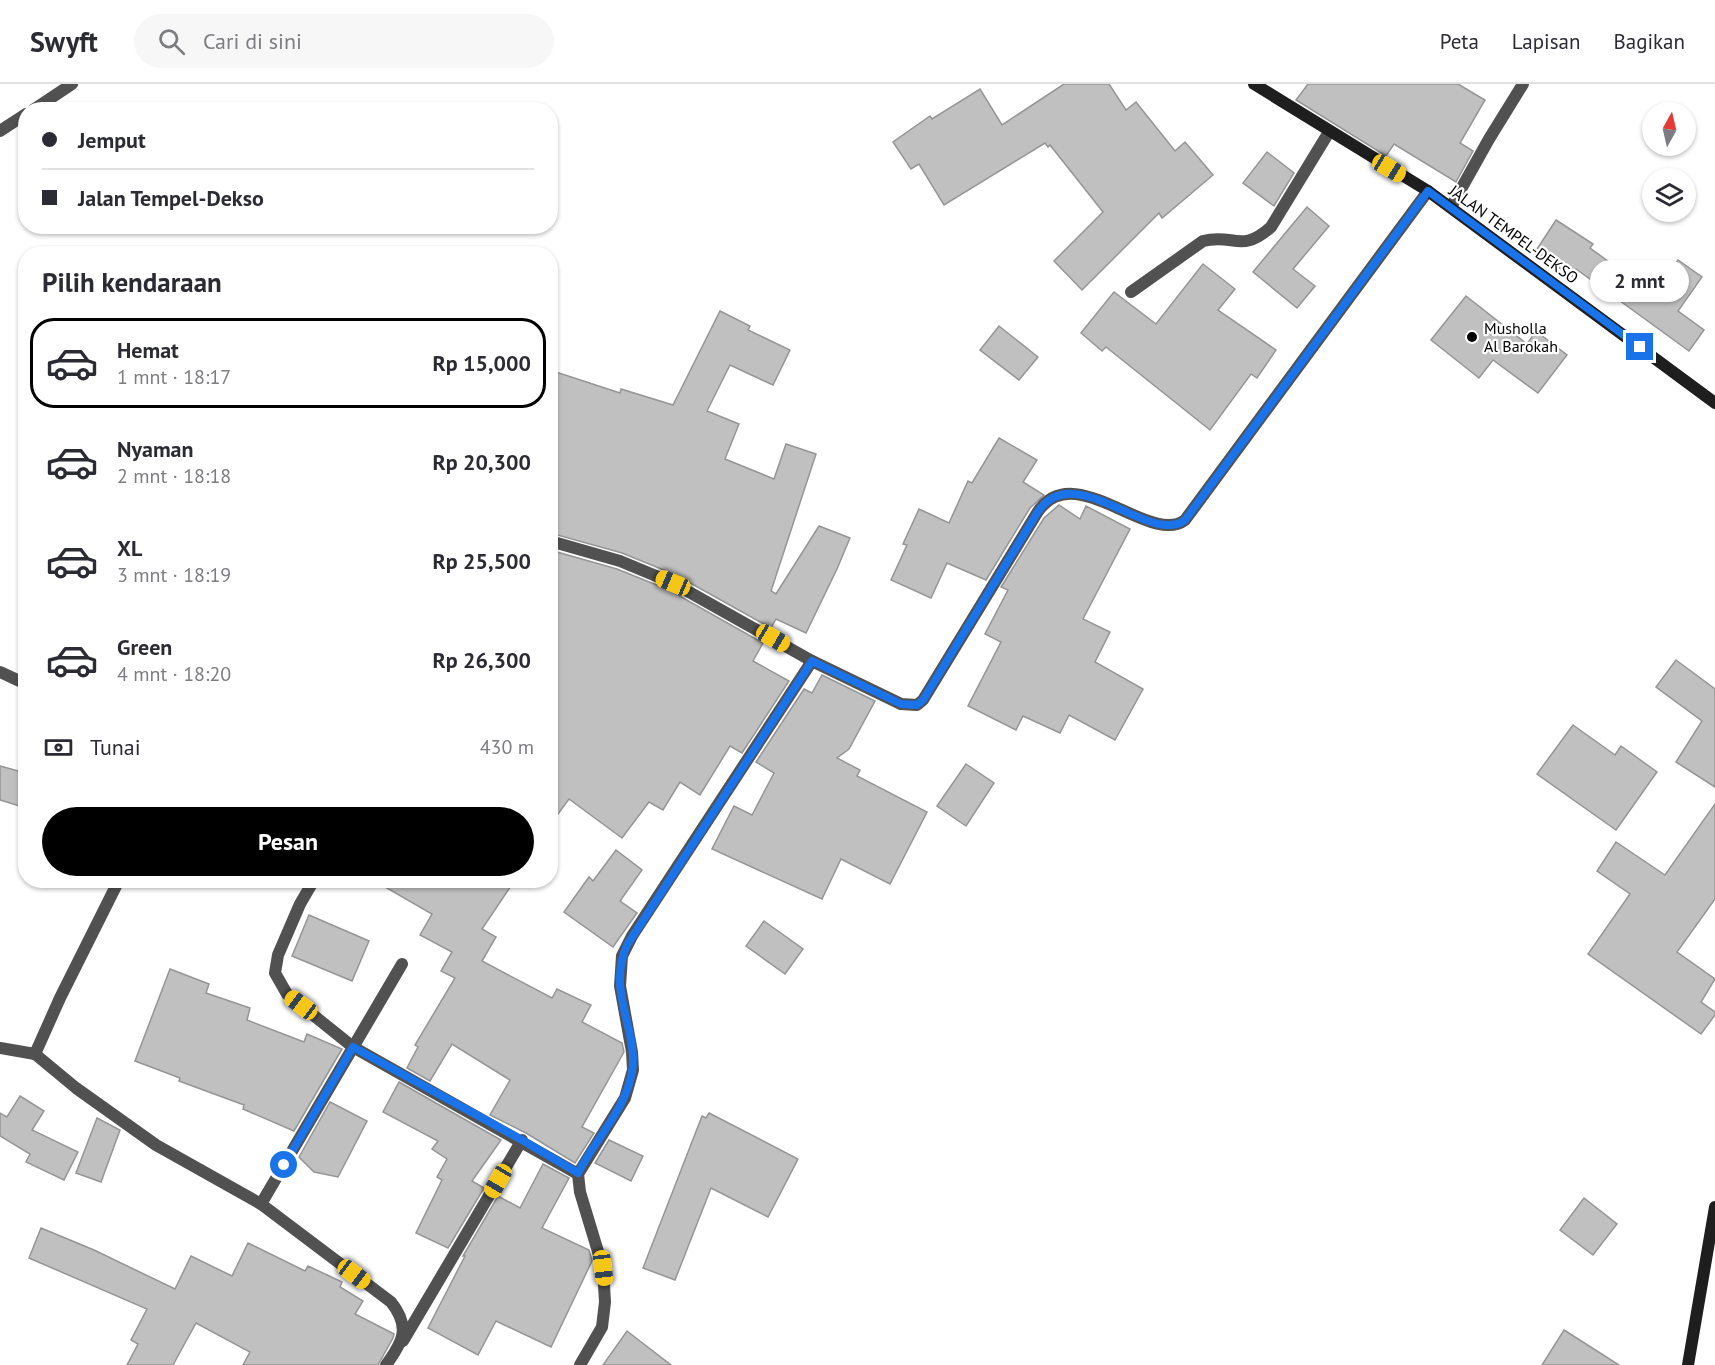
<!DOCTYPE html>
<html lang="id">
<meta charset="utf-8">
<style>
:root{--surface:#fff;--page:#f7f7f7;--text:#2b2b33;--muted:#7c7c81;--line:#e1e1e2;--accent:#000}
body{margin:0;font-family:"PT Sans",sans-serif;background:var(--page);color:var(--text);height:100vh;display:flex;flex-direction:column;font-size:22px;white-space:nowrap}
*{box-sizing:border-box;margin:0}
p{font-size:20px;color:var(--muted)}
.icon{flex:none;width:33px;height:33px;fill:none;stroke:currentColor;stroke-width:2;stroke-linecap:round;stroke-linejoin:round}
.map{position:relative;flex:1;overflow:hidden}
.side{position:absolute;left:18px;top:162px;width:540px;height:642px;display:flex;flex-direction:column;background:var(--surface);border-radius:24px;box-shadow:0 2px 4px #0004}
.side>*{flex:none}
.banner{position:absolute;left:18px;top:18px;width:540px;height:132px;border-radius:24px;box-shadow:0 2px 4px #0004;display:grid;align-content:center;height:132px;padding:0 24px;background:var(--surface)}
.needle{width:39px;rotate:8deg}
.buttons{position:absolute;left:1642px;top:18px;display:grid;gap:12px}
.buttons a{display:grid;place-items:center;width:54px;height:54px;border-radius:50%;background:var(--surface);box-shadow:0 2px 4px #0004;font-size:30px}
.end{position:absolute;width:27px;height:27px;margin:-14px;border:8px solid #1a73e8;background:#fff;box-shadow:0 0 0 3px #fff}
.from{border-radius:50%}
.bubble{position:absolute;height:42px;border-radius:21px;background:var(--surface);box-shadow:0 2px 4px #0004;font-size:20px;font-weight:600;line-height:42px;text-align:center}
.car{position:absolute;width:18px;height:36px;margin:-18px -9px;border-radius:8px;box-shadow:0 0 4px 2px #0007;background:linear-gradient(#f5c518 24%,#345 0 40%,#f5c518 0 76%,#345 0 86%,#f5c518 0)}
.banner b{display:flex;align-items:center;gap:21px;height:57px;font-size:22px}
.banner b+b{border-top:2px solid var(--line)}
.banner i{width:15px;height:15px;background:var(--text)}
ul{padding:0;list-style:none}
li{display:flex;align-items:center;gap:18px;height:90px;margin:0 12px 9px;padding:0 12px;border:3px solid transparent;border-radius:24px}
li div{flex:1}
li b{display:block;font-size:22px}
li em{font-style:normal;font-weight:600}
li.active{border-color:var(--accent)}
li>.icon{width:54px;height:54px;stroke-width:1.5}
h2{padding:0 24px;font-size:27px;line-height:72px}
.pay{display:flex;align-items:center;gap:15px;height:66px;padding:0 24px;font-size:22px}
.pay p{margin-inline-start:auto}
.cta{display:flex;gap:12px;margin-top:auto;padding:12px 24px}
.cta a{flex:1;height:69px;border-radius:36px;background:var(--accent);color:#fff;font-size:24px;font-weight:600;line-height:69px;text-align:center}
header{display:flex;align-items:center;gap:36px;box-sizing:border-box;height:84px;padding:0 30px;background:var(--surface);border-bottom:2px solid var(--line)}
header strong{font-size:28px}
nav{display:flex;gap:33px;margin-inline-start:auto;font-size:21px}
.search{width:420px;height:54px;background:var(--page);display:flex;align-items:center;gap:15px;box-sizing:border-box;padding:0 21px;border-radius:33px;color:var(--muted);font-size:22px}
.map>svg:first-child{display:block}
.building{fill:#c0c0c0;stroke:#959595;stroke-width:1.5}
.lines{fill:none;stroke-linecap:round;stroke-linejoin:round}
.street{stroke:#515151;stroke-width:12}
.secondary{stroke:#1e1e1e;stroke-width:12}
.route{stroke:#1a73e8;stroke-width:8}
.poi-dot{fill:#000;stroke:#fff;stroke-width:2}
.labels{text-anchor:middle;stroke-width:4.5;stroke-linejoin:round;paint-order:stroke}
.street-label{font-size:16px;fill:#000;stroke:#fff}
.poi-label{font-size:16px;fill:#000;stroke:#fff;text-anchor:start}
</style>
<header>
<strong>Swyft</strong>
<div class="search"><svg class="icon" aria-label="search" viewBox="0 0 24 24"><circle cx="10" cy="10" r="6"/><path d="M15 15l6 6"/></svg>Cari di sini</div>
<nav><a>Peta</a><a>Lapisan</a><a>Bagikan</a></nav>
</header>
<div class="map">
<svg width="1715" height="1281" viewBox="0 0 1715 1281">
<rect width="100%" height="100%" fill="#fff"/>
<g class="building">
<polygon points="1064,0 1109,0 1126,26 1136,18 1175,67 1185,58 1213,91 1162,134 1159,129 1082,206 1054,177 1103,128 1050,61 1048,63 1045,59 944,121 919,80 911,85 893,58 930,32 932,35 980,5 1002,41"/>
<polygon points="1308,0 1458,0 1485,16 1460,59 1473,67 1456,98 1394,60 1386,72 1296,16"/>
<polygon points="1267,68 1294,89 1274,122 1243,99"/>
<polygon points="1307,123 1329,142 1293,185 1315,202 1297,224 1253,188"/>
<polygon points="1556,136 1593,160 1590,164 1653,210 1678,176 1702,193 1678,227 1704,246 1689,267 1576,185 1572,192 1535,168"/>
<polygon points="1203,180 1235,205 1218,226 1276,266 1257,294 1251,290 1210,346 1106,263 1102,267 1081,249 1114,208 1156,240"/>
<polygon points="1466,212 1527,260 1536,247 1567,271 1538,309 1493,276 1479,294 1431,256"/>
<polygon points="720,227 750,242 748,246 790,266 773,301 730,281 707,327 739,340 725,375 774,395 786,360 816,370 771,507 776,510 819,442 850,454 837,485 806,549 776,535 771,544 676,491 622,469 550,449 550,286 620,309 621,305 673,321"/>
<polygon points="999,242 1038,273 1019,296 980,266"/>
<polygon points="999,354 1037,376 1023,398 1044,411 1030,424 986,496 947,479 931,514 891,496 907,461 903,460 919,425 949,439 968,397 972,399"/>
<polygon points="1059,421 1080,435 1086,422 1130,445 1083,535 1110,548 1095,578 1143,605 1115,656 1069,631 1060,649 1023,632 1016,646 968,622 1001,558 985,550 1008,506 1001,503 1044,434"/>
<polygon points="550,466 617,485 669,506 763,559 753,577 789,597 742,669 730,662 700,711 680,698 663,726 649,718 622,754 569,715 550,741"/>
<polygon points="1676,576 1715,605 1715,703 1676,678 1702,637 1656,603"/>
<polygon points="822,591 875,617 849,665 837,674 860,686 857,692 927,728 890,800 841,775 822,815 712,765 734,722 752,731 774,689 756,678 804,605 812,609"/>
<polygon points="1573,641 1615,671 1621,662 1657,688 1616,746 1537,690"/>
<polygon points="966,680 994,699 966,742 937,722"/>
<polygon points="0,682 26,689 26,724 0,716"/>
<polygon points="1715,720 1715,815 1677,868 1715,895 1701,918 1715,928 1715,931 1701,950 1588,870 1630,810 1597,787 1616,758 1665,791"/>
<polygon points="616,766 642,786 620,817 637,829 613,863 564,828 589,793 593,797"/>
<polygon points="373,796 515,796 482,845 496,853 482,877 552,914 557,905 591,921 582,938 622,959 624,968 582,1043 594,1049 575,1079 526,1049 490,1031 510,996 452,960 430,997 407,984 418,963 415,961 455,894 441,887 452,868 420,851 432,830"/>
<polygon points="309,831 369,857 352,897 292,872"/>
<polygon points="764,837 803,865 785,890 746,862"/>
<polygon points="170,885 209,900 206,909 250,924 247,936 304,958 307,950 342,965 294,1047 243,1025 244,1021 179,997 180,994 135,977"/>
<polygon points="399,998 501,1056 472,1097 484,1104 448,1164 416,1149 442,1096 437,1093 447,1075 432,1065 438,1057 383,1028"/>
<polygon points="20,1012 44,1027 32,1046 78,1068 64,1096 26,1078 30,1070 0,1052 0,1029 7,1033"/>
<polygon points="330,1018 367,1037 338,1093 314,1088 299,1073"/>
<polygon points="709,1029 798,1075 768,1133 711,1104 675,1196 643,1184 702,1032 706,1034"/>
<polygon points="97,1034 120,1046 101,1098 76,1089"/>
<polygon points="609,1056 643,1072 631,1097 595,1079"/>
<polygon points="543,1080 569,1094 542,1144 589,1166 592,1177 551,1263 496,1237 478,1271 428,1244 465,1172 463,1172 498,1112 520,1124"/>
<polygon points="1584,1114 1617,1140 1593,1171 1560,1146"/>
<polygon points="41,1144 94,1166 175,1205 191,1172 232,1192 248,1159 305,1187 308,1182 342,1198 340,1203 363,1217 355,1230 394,1250 393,1254 378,1281 243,1281 250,1268 196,1239 173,1281 127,1281 138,1260 131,1256 147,1225 29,1174"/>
<polygon points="1564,1246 1619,1281 1542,1281"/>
<polygon points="627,1247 671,1281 603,1281"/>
</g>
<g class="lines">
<g class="street">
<polyline points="33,26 72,0"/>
<polyline points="0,47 26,30"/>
<polyline points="1451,123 1489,55 1523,0"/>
<path d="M 1131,208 L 1203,157 C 1234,149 1241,170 1271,143 L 1329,48"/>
<polyline points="550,457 620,477 673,499 812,577"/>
<polyline points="0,588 26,600"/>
<path d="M 119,796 L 60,914 L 35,970 L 76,1004 L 156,1061 L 261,1120 L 391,1218 C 411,1243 403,1258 386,1281"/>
<polyline points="314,796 300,820 278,871 275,889 287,910 353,963 578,1090"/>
<polyline points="0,964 35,970"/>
<polyline points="261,1120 402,880"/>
<polyline points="403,1257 522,1056"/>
<path d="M 580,1281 L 602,1243 L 605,1218 L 603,1184 L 580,1108 L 578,1090 L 625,1014 L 633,986 L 632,968 L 620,902 L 622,872 L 632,852 L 812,577 L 901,620 L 917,621 L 923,616 L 1037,429 C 1073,372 1150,463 1185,436 L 1428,107"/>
</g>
<g class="secondary">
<polyline points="1254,0 1428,107 1715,319"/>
<polyline points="1688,1281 1715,1123"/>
</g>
</g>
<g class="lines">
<path class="route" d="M 284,1081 L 353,963 L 522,1056 L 578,1089 C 595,1055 625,1027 632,988 C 639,946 606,908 627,861 L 812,577 L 901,620 L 917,621 L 923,616 L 1037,429 C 1074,372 1149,463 1185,436 L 1428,107 L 1640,263"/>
</g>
<circle class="poi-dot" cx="1472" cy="253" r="6"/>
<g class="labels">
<g class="street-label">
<text transform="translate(1514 150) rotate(36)" y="6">JALAN TEMPEL-DEKSO</text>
</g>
<g class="poi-label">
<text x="1484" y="250">Musholla<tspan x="1484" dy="18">Al Barokah</tspan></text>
</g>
</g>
</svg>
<div class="buttons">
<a><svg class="needle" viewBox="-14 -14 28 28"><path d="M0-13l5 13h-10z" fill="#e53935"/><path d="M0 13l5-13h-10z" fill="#7c7c81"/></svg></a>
<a><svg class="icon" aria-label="layers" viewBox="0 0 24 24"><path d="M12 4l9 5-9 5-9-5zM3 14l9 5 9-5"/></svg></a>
</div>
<i class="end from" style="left:284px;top:1081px"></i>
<i class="end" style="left:1640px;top:263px"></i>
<div class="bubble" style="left:1590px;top:176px;width:99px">2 mnt</div>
<i class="car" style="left:1389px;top:84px;rotate:121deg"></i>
<i class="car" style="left:673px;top:499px;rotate:293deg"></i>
<i class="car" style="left:773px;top:554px;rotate:120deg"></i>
<i class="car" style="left:301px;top:921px;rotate:307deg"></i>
<i class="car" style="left:498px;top:1097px;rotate:210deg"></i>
<i class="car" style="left:603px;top:1184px;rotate:173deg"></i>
<i class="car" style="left:354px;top:1190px;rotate:127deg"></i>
<div class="banner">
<b><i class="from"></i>Jemput</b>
<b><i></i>Jalan Tempel-Dekso</b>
</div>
<section class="side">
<h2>Pilih kendaraan</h2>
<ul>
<li class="active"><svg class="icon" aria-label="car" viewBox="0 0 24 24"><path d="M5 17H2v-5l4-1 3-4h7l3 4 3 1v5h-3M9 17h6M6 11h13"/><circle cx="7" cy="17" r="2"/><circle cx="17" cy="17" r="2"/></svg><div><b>Hemat</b><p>1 mnt · 18:17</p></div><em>Rp 15,000</em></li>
<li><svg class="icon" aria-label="car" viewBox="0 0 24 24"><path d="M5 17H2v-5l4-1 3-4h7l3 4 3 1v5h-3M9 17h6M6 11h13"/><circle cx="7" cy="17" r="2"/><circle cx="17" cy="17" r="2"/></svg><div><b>Nyaman</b><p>2 mnt · 18:18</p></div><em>Rp 20,300</em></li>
<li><svg class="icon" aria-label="car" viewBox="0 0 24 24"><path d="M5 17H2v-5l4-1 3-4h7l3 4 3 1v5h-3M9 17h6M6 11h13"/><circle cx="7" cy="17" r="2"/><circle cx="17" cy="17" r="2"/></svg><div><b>XL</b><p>3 mnt · 18:19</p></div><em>Rp 25,500</em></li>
<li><svg class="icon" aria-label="car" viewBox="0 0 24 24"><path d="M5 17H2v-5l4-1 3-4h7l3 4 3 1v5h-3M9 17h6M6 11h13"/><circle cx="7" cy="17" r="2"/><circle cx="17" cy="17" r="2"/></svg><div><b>Green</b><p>4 mnt · 18:20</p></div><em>Rp 26,300</em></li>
</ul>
<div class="pay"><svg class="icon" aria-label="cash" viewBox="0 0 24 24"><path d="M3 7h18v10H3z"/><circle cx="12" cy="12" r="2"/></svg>Tunai<p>430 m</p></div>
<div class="cta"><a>Pesan</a></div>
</section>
</div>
